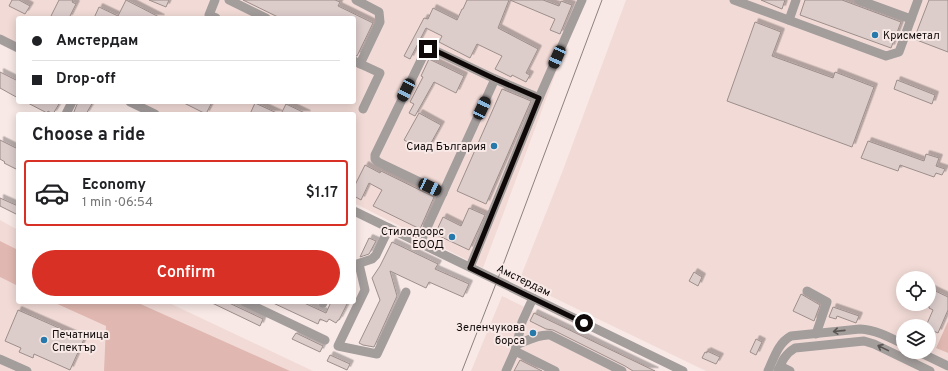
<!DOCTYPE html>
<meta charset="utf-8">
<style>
:root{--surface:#fff;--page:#f6f6f6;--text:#202124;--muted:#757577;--line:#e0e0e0;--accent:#d93025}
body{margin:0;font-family:Overpass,sans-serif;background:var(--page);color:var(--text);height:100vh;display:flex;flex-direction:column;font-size:15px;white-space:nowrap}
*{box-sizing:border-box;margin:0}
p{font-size:13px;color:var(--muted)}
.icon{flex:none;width:22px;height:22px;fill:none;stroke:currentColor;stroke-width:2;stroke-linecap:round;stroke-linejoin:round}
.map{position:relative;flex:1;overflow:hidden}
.details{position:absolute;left:16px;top:112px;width:340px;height:192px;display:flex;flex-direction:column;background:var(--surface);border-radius:4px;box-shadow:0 2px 10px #0003}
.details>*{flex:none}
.banner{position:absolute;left:16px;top:16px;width:340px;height:88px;border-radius:4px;box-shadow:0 2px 10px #0003;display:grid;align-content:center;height:88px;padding:0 16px;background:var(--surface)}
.tools{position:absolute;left:896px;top:271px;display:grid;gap:8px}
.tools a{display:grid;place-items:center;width:40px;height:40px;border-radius:50%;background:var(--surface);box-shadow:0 2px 10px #0003;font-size:20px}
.end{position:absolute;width:18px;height:18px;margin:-9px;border:5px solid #0f0a09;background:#fff;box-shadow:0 0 0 2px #fff}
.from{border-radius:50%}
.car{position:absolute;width:12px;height:24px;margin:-12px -6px;border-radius:5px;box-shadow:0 0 3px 1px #0007;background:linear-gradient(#222 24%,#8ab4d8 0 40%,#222 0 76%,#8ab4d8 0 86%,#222 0)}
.banner b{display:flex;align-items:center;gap:14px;height:38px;font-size:15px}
.banner b+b{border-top:1px solid var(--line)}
.banner i{width:10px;height:10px;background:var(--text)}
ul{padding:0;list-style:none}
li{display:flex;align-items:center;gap:12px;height:66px;margin:0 8px 6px;padding:0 8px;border:2px solid transparent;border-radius:4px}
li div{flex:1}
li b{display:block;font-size:15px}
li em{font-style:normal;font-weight:600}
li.current{border-color:var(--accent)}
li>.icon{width:36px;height:36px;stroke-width:1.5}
h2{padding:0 16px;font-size:18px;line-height:48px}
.cta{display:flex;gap:8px;margin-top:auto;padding:8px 16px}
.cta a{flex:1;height:46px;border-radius:24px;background:var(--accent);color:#fff;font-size:16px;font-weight:600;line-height:46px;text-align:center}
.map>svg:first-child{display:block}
.built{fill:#f2dbd7;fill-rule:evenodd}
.green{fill:#e0b8b1}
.building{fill:#dccdcb;stroke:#9c8e8b;filter:url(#shadow)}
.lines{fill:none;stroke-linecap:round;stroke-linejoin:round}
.minor{stroke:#a39d9c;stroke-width:9}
.tram{stroke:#8b817f;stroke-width:1}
.oneway{stroke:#595452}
.route{stroke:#0f0a09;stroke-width:5}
.poi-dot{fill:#2679aa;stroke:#f8e9e6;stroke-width:1.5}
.labels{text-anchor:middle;stroke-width:4;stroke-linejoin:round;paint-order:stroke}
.poi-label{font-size:11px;fill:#0f0a09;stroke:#f8e9e6;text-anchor:end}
.street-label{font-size:11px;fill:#0f0a09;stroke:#f8e9e6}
</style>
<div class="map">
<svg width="948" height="371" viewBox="0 0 948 371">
<defs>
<filter id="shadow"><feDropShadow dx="3.5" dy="-3.5" stdDeviation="0" flood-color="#0004"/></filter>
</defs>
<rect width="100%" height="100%" fill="#f8e9e6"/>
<g class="built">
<polygon points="0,0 583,0 483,268 354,203 354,114 163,114 137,102 354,102 354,18 18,18 18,44 0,36"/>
<path d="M 626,0 L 948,0 L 948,321 L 936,347 L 948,353 L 948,371 L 706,371 L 519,281 L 563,170 ZM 903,278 L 929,278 L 929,304 L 903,304 ZM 903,326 L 929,326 L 929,352 L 903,352 Z"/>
<polygon points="0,220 18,230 18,302 167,302 313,371 0,371"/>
<polygon points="502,296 658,371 471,371"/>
</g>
<g class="green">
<polygon points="0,241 18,250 18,286 0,277"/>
<polygon points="53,302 136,302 290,371 104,371 106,326"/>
<polygon points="948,321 948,353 936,348"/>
</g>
<g class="building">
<polygon points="12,0 19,0 30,6 25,14 9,6"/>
<polygon points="59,0 73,0 72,2 76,4 69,18 50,18"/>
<polygon points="126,0 161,18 94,18 99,7 118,16"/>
<polygon points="149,0 169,0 166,7"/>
<polygon points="243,0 335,0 340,2 338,6 373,23 357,56 354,55 354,18 280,18"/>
<polygon points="467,0 509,0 498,28 538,49 526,73 530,75 526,82 512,75 511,77 495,69 502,56 477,44 470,58 439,42 442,36 426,28 410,59 404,56 424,18 428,19 433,8 457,20 462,9 463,9"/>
<polygon points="510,0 543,0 559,6 561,1 572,5 560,34 550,30 555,19"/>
<polygon points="761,0 785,0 782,9"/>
<polygon points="805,0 842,0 901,22 891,48 800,15"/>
<polygon points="929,0 948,0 948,52 914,39"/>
<polygon points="755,22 781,32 772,56 833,78 835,72 874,87 852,147 727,101"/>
<polygon points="429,59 464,76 456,93 434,82 415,116 409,113 414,104 410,102 423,77 421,76"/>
<polygon points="0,72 18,81 18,98 0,88"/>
<polygon points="897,80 935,95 932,104 894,89"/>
<polygon points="502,89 531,101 486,204 457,191"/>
<polygon points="26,102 55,102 59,104 53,114 48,111 47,113"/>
<polygon points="78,102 93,102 86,114 73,114"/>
<polygon points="182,102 212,102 206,114"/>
<polygon points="255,103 279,114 250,114"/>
<polygon points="286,104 307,114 281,114"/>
<polygon points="419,113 441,125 426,152 404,140"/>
<polygon points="0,140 18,149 18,170 4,163 5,162 0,159"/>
<polygon points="868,141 924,161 926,154 939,158 936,166 945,169 942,175 936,173 934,177 900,165 898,171 861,158"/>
<polygon points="365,165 380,173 381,171 434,197 420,229 373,206 382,190 369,183 361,200 354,196 354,187"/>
<polygon points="0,198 18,206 18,215 0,206"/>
<polygon points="469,208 485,215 469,250 435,234 443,217 461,226"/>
<polygon points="369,238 376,241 369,254 360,257"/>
<polygon points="392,242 438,264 435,269 469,284 463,297 429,282 426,288 390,271 397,296 374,347 363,345 359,343 380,300 372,278 380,266"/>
<polygon points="694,272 702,277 698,286 689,281"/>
<polygon points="929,288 948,297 948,310 938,333 929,329 929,326 926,326 933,310 929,308"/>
<polygon points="801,294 820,305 814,321 793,311"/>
<polygon points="210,302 227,302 263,319 260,326"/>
<polygon points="271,302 302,302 326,313 331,302 348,302 339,320 338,320 336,323 329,319 327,322 320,319 318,324"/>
<polygon points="833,307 859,316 856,323 837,316 836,319 829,317"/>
<polygon points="18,310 84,339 70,370 34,354 33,358 19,352 21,348 5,341"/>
<polygon points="534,313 655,371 633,371 625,366 553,330 546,329 530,321"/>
<polygon points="296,333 323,346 320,352 292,339"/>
<polygon points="756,339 762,342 756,355 750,352"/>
<polygon points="707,351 720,357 716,364 702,358 705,352 707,353"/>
<polygon points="330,355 350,364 347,370 327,361"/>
<polygon points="520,360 542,371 514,371"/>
</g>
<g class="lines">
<g class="minor">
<polyline points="215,0 209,15 216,18"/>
<polyline points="229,0 266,18"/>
<polyline points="356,0 379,12 380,22 360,64"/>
<polyline points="734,0 886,56 899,52 918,0"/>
<polyline points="859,0 911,19"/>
<polyline points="789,20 796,0"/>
<polyline points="0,39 18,48"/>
<polyline points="354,61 380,73 363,109"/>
<polyline points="130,102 155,114"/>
<polyline points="66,114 72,102"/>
<polyline points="443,193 378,162 375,159 375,155 426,50 432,49 495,79"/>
<polyline points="354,211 683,371"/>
<polyline points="420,243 495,79 539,98"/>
<polyline points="359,264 365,290 338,346 377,354 406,292"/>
<polyline points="354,265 372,259 376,255 389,228"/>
<polyline points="470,267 539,98 582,0"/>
<polyline points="807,291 827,302 816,334"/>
<polyline points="245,302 325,340"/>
<polyline points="323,303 323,302"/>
<path d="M 516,345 C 527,341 538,334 550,335 L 622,371"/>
<polyline points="515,351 555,371"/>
<polyline points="919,352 948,366"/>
<polyline points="0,359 27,371"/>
<polyline points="778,370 784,368 790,371"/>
<polyline points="506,371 515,351 522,322 533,298"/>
<path d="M 768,371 C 774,358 778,343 791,336 L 860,329 C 876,330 889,337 903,344"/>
<path d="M 778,371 C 782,361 785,354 795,348 L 864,341 L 874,344 L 930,371"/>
</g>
<polyline class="tram" points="462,371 497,281 602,0"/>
</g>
<defs><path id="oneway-shaft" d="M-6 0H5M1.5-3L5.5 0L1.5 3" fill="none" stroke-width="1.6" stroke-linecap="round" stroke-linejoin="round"/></defs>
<g class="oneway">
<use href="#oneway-shaft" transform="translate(839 331) rotate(174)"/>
<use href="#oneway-shaft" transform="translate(883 348) rotate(-154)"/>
</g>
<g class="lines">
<polyline class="route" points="428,49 432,49 495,79 539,98 470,268 584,323"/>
</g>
<g class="poi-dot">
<circle cx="875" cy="35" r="4"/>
<circle cx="494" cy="146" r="4"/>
<circle cx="452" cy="237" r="4"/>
<circle cx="533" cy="333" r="4"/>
<circle cx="44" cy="340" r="4"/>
</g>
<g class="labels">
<g class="poi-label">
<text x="883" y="39" text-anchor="start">Крисметал</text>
<text x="486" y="150">Сиад България</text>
<text x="444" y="235">Стилодоорс<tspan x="444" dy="13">ЕООД</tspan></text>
<text x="525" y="331">Зеленчукова<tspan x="525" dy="13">борса</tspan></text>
<text x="52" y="338" text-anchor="start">Печатница<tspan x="52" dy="13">Спектър</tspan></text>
</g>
<g class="street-label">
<text transform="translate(524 280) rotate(26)" y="4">Амстердам</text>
</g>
</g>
</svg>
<div class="tools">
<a><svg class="icon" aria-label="locate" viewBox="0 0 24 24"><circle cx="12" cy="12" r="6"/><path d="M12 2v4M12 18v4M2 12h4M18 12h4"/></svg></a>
<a><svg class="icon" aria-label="layers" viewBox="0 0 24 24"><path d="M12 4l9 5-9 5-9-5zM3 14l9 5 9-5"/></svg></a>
</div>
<i class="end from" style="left:584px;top:323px"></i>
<i class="end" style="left:428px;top:49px"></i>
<i class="car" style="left:557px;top:57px;rotate:204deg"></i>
<i class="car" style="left:406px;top:90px;rotate:206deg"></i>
<i class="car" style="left:482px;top:108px;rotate:25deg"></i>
<i class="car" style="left:430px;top:187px;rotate:115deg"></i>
<div class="banner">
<b><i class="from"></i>Амстердам</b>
<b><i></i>Drop-off</b>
</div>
<section class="details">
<h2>Choose a ride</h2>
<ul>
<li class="current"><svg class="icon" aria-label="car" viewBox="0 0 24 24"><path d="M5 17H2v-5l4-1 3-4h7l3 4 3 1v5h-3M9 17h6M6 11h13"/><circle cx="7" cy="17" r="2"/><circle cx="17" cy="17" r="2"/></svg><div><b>Economy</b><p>1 min · 06:54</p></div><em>$1.17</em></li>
</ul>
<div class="cta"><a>Confirm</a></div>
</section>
</div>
